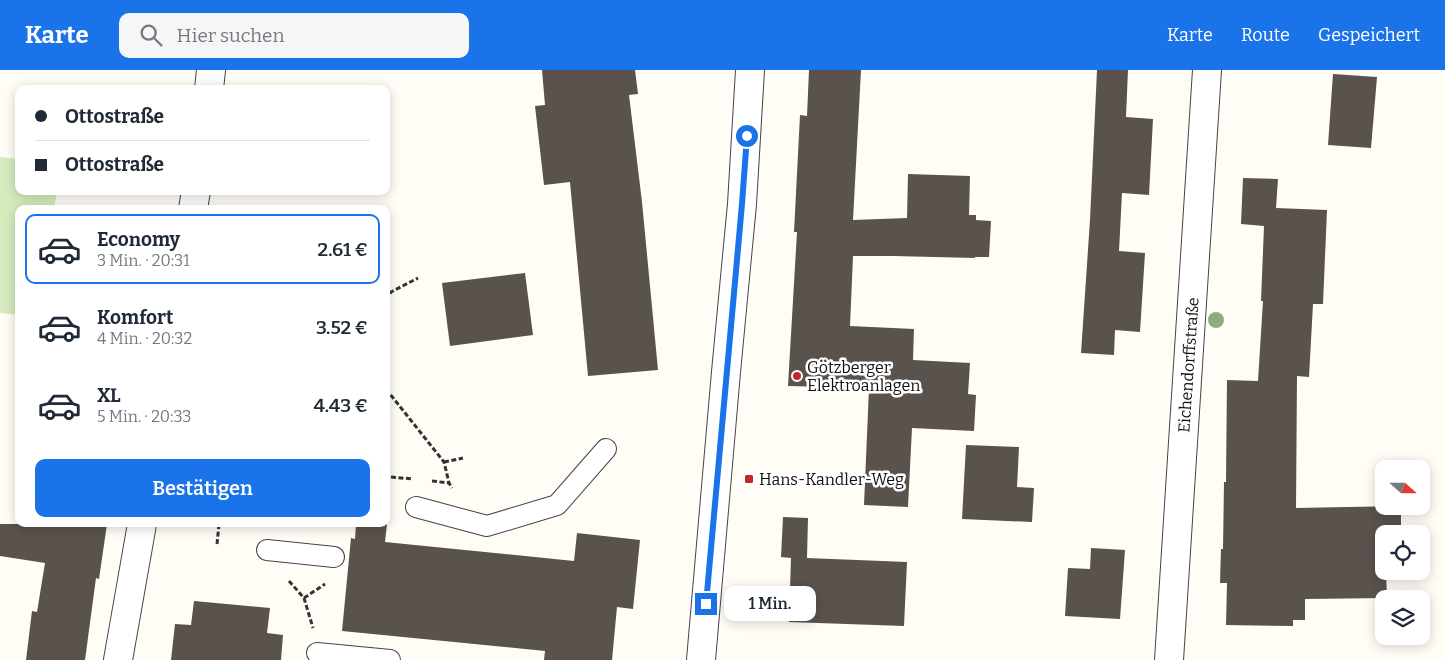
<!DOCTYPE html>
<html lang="de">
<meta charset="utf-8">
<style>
:root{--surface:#fff;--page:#f6f6f7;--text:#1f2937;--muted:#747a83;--line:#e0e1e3;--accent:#1a73e8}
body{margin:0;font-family:Bitter,serif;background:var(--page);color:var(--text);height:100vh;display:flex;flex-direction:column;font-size:19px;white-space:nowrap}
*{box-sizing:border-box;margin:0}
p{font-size:16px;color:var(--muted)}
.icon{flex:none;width:28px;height:28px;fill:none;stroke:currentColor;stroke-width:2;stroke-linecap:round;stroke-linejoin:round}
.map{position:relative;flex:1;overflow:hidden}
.details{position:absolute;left:15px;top:135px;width:375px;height:322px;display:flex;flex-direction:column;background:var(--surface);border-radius:10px;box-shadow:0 2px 12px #0003}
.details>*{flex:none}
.top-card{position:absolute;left:15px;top:15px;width:375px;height:110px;border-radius:10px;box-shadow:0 2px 12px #0003;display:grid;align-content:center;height:110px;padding:0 20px;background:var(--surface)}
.needle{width:32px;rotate:111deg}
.controls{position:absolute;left:1375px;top:390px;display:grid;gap:10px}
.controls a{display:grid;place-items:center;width:55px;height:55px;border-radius:10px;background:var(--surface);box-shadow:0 2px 12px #0003;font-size:25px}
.end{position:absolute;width:22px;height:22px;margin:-11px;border:6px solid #1a73e8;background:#fff;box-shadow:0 0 0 2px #fff}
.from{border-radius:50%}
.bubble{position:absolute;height:35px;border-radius:10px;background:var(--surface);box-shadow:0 2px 12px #0003;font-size:16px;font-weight:600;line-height:35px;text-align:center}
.top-card b{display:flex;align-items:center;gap:18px;height:48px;font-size:19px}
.top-card b+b{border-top:1px solid var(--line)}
.top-card i{width:12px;height:12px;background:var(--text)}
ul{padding:9px 0 0;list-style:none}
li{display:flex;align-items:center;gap:15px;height:70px;margin:0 10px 8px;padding:0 10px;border:2px solid transparent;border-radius:10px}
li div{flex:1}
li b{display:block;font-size:19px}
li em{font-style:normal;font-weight:600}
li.current{border-color:var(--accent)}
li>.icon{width:45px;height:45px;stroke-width:1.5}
.primary-button{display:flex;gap:10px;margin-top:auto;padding:10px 20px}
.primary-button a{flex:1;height:58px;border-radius:10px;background:var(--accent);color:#fff;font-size:20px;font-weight:600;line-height:58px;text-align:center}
header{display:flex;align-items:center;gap:30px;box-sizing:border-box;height:70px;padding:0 25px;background:var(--accent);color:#fff}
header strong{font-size:24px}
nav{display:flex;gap:28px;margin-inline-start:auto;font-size:18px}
.search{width:350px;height:45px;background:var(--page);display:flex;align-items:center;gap:12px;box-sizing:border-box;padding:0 18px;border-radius:10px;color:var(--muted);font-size:19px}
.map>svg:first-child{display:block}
.green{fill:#d5ebbd}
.building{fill:#5a524d}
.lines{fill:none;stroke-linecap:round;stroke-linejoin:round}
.service-casing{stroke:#444;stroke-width:22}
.minor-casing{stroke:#444;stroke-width:30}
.tertiary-casing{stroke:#444;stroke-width:30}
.path{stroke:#333;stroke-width:3;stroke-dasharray:5 2.5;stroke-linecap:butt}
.service{stroke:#fff;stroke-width:20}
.minor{stroke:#fff;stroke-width:28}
.tertiary{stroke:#fff;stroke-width:28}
.tree{fill:#8dad7f}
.route{stroke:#1a73e8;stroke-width:6}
.poi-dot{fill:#c4262e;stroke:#fff;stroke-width:2}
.labels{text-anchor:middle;stroke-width:5;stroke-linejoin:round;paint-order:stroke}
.street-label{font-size:16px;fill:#111;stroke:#fff}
.poi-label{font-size:16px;fill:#111;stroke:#fff;text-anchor:start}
</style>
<header>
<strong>Karte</strong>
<div class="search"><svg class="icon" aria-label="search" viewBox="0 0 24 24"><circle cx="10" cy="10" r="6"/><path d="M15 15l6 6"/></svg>Hier suchen</div>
<nav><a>Karte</a><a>Route</a><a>Gespeichert</a></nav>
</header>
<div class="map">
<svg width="1445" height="590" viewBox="0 0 1445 590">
<rect width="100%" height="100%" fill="#fffdf5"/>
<polygon class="green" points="0,87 19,89 19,121 57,121 54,139 19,139 19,245 0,243"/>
<g class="building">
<polygon points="542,0 635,0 638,24 629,25 642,132 658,300 588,306 570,112 544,115 535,36 545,35"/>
<polygon points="809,0 861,0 853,150 907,148 908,104 970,106 969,145 976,145 976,150 991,151 989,187 975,187 975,188 893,186 853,186 850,256 914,259 913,290 970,293 968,324 976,325 974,361 912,358 908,437 864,435 869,318 788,316 797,162 794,162 800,45 807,46"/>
<polygon points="1097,0 1128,0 1126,47 1153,49 1149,125 1122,123 1119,181 1145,183 1140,262 1115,260 1114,285 1081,283 1090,150"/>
<polygon points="1333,4 1377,7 1371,78 1328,75"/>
<polygon points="1243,108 1278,109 1276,138 1327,140 1323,234 1313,234 1309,307 1297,306 1296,438 1401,436 1401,463 1384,464 1384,501 1386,501 1387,528 1305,529 1305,550 1293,550 1293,556 1226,555 1227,513 1220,513 1221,479 1223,479 1224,412 1226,412 1227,310 1258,311 1263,231 1261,231 1264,156 1241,154"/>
<polygon points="525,203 533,265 450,276 442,213"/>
<polygon points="966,375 1019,377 1017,417 1034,418 1032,452 962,449"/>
<polygon points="783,447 808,448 807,488 907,492 904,556 789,552 791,488 781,487"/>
<polygon points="0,454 107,454 99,509 96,508 85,590 26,590 32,541 37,542 45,493 0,486"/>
<polygon points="356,454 387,454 385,472 574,491 577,463 640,470 633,539 617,537 612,590 544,590 545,581 342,561 351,468 355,469"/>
<polygon points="1091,478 1125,480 1120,549 1065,546 1068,498 1090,499"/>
<polygon points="194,531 270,538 267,563 283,565 281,590 171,590 175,554 191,555"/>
</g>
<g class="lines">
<g class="service-casing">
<g id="service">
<polyline points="416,437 487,456 557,435 606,379"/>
<polyline points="267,480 334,487"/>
<polyline points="317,583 390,590"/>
</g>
</g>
<g class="minor-casing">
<g id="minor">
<polyline points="209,19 211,0"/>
<polyline points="193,139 196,121"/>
<polyline points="118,590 142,454"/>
<polyline points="1169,590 1207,0"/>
</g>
</g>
<g class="tertiary-casing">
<polyline id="tertiary" points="701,590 726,302 742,134 750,0"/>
</g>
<g class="path">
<polyline points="386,230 391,222 418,208"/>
<polyline points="386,319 444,392 449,413"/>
<polyline points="444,392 463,388"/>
<polyline points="391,407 413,409"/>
<polyline points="432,411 449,413 452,418"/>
<polyline points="217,474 219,454"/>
<polyline points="289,511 304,528 313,558"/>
<polyline points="304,528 325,514"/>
</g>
<use href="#service" class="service"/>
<use href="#minor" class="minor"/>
<use href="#tertiary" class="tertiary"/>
</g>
<circle class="tree" cx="1216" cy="250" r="8"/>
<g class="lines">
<polyline class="route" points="706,534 742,134 747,66"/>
</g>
<g class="poi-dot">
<circle cx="797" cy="306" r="5"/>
<rect x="744" y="404" width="10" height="10" rx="2.5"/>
</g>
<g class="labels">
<g class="street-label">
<text transform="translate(1188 295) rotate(-86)" y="6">Eichendorffstraße</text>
</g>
<g class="poi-label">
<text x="807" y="303">Götzberger<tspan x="807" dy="18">Elektroanlagen</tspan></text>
<text x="759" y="415">Hans-Kandler-Weg</text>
</g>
</g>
</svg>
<div class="controls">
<a><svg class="needle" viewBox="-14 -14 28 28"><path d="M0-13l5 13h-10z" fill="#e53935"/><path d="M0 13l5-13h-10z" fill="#747a83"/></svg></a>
<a><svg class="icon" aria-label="locate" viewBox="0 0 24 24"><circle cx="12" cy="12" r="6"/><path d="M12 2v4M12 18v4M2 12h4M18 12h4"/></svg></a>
<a><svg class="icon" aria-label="layers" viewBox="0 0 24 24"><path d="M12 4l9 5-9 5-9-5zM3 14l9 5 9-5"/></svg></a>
</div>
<i class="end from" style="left:747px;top:66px"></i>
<i class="end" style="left:706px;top:534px"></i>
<div class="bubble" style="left:724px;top:516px;width:92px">1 Min.</div>
<div class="top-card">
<b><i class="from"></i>Ottostraße</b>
<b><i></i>Ottostraße</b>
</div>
<section class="details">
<ul>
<li class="current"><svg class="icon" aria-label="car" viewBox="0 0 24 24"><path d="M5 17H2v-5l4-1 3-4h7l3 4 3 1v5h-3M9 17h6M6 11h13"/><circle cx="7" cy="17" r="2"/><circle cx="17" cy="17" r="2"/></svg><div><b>Economy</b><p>3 Min. · 20:31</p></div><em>2.61 €</em></li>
<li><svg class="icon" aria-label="car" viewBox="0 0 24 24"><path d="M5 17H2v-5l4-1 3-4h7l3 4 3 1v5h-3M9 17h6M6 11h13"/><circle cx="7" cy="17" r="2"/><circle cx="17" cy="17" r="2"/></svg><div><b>Komfort</b><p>4 Min. · 20:32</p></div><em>3.52 €</em></li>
<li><svg class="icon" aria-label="car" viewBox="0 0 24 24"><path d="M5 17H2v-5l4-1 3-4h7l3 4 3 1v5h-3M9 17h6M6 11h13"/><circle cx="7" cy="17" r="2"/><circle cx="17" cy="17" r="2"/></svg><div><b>XL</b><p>5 Min. · 20:33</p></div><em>4.43 €</em></li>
</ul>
<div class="primary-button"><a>Bestätigen</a></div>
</section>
</div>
